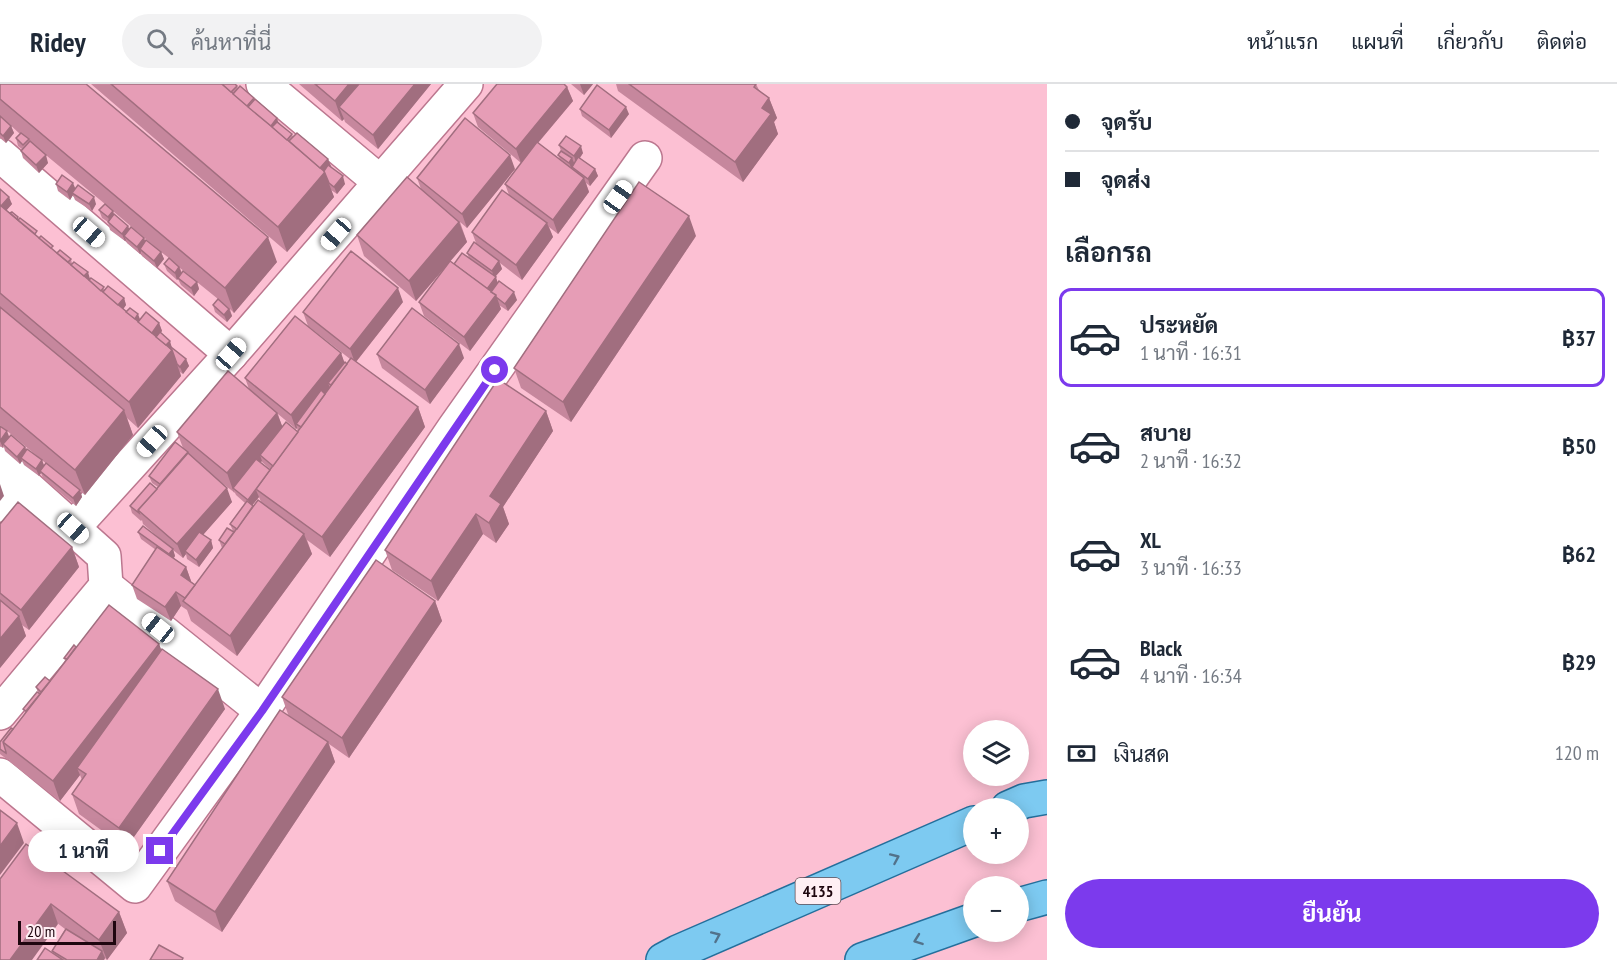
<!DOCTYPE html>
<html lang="th">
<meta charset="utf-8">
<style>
:root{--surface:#fff;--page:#f2f2f3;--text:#1f2937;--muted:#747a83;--line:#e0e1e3;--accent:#7c3aed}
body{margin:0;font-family:"PT Sans Narrow",Sarabun,sans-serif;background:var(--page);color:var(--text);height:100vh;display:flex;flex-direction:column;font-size:22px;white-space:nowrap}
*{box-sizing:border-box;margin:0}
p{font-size:20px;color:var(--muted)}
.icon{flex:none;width:33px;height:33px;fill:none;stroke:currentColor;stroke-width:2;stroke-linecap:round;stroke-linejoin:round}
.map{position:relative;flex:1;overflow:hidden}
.side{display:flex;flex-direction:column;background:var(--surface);width:570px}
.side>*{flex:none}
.hud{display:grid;align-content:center;height:132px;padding:0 18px;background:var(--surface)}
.buttons{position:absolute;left:963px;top:636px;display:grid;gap:12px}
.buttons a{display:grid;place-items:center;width:66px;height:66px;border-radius:50%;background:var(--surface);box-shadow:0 3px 15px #0003;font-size:30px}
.scale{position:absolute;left:18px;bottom:15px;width:98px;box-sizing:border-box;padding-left:6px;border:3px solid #1e060f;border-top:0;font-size:16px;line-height:21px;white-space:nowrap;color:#1e060f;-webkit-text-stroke:4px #ffeff4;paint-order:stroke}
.end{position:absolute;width:27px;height:27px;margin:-14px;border:8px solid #7c3aed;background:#fff;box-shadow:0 0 0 3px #fff}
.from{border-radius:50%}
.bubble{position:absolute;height:42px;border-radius:21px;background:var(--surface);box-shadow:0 3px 15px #0003;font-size:20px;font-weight:700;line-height:42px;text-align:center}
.car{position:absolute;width:18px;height:36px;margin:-18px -9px;border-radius:8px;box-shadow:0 0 4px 2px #0007;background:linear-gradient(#fff 24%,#345 0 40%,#fff 0 76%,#345 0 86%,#fff 0)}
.hud b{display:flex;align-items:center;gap:21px;height:57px;font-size:22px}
.hud b+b{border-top:2px solid var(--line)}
.hud i{width:15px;height:15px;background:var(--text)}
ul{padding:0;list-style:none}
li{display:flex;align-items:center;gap:18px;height:99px;margin:0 12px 9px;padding:0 6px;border:3px solid transparent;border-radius:12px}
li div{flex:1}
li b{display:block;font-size:22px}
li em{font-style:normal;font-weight:700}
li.on{border-color:var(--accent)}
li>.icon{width:54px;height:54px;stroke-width:1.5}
h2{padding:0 18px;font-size:27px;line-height:72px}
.pay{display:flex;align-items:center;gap:15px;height:66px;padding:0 18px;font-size:22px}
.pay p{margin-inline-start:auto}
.action{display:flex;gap:12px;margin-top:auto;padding:12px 18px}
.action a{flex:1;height:69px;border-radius:36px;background:var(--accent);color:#fff;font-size:24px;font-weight:700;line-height:69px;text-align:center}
header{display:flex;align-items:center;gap:36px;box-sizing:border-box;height:84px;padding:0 30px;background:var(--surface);border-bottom:2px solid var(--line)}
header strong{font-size:28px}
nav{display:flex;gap:33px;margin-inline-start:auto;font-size:21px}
.search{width:420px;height:54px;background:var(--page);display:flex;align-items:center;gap:15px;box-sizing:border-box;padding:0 21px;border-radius:33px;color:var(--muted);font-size:22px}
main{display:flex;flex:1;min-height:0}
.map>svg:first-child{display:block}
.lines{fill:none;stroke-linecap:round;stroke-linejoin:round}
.minor-casing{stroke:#bc778f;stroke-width:36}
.major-casing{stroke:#246f9c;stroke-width:36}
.minor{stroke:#fff;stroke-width:33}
.major{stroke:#7dcaf1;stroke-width:33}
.wall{fill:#c6879d;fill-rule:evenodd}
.shaded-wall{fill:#a16e7f}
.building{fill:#e69db6;stroke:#a16e7f;stroke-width:1.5}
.oneway{stroke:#52728b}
.route{stroke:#7c3aed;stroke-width:8}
.labels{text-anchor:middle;stroke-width:4.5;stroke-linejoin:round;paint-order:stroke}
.shield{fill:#ffeff4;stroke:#624c54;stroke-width:1.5}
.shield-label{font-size:16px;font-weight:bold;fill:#1e060f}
</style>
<header>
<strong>Ridey</strong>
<div class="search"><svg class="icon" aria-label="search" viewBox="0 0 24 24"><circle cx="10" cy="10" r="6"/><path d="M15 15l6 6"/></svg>ค้นหาที่นี่</div>
<nav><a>หน้าแรก</a><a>แผนที่</a><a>เกี่ยวกับ</a><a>ติดต่อ</a></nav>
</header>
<main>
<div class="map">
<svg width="1047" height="876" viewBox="0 0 1047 876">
<rect width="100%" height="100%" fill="#fcc0d3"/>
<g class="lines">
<g class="minor-casing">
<g id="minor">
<polyline points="263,0 380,98"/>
<polyline points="0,71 231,270"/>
<polyline points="0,379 104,472 106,502 0,629"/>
<polyline points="0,421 21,398"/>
<polyline points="73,444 231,270 466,0"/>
<polyline points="106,502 262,627"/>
<polyline points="0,691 135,802 262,627 454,344 645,74"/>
</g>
</g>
<g class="major-casing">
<g id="major">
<polyline points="1008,724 1024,717 1047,713"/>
<polyline points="1018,821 1047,813"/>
<polyline points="663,876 678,868 974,739"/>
<polyline points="862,876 974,836"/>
</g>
</g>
<use href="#minor" class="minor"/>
<use href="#major" class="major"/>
</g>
<g class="wall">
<path d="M 0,0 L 277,178 L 234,229 L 230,225 L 232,232 L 227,238 L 215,228 L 213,221 L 218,215 L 197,198 L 199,205 L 194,212 L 181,201 L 178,195 L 177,196 L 167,187 L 164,180 L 169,174 L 161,168 L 164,175 L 157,184 L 142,172 L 141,168 L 140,170 L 127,159 L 126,156 L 125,157 L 110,146 L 108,138 L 102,134 L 99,126 L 105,120 L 41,67 L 48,79 L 39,89 L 23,74 L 21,67 L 22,65 L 18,62 L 16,54 L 20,50 L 6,37 L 11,42 L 14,49 L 6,59 L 0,54 ZM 113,127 L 154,162 L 145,158 L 144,154 L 129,145 L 114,131 ZM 180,184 L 190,192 L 182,189 Z"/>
<polygon points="91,0 235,0 238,4 254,14 293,52 331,82 345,100 337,110 331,106 334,113 287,168"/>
<polygon points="299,0 431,0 378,65 345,38 344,35 342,37"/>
<polygon points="571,0 593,0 584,11"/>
<polygon points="616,0 756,0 759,6 769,14 777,34 774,38 778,50 743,98 618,7"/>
<polygon points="567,3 573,17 538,59 560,75 558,71 561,67 559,61 583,69 580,74 595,85 598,92 590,102 586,99 589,108 558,150 549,143 553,153 522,196 500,179 502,185 495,193 498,199 517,216 508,227 499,221 501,225 470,267 424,232 419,218 445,183 416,217 364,172 357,151 421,105 417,94 515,85 467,144 460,138 467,158 450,177 454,180 469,174 467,169 476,159 472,148 509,111 505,100 521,79 478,43 473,29"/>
<polygon points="580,25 629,30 611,54 582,32"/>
<polygon points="56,100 75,105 96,120 92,127 75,116 73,111 70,116 58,107"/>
<polygon points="0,105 12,120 6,126 19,136 57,169 71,175 72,180 105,206 124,214 126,221 123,225 126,228 140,235 159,239 162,247 160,249 172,264 186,275 189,282 183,290 180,288 181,292 138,344 127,334 133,351 85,411 80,407 82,413 76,422 43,394 41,389 39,392 24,381 22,377 20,380 5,367 4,363 3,364 0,362 0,342 9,353 25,363 26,366 42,376 44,382 61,392 0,341"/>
<polygon points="696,152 571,338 521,304 514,284"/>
<path d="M 403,218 L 356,278 L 418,323 L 425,343 L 330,473 L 307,456 L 312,470 L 237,572 L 191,537 L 187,526 L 181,522 L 171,537 L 137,515 L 132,501 L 156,466 L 141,455 L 138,448 L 167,461 L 143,440 L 142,436 L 141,437 L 132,429 L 130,422 L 157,405 L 158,403 L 152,399 L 149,392 L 183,364 L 177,348 L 249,305 L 245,294 L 341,269 L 344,278 L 347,280 L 350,275 L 308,242 L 303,228 ZM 278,330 L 296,345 L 297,344 L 298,348 L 282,343 ZM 262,377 L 262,378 L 270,385 L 270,386 L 260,378 ZM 213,392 L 235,409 L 236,411 L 245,419 L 230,440 L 233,447 L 219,456 L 222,464 L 195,501 L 191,498 L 191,497 L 186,483 L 174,474 L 175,472 L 173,466 L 183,474 L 186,470 L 187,475 L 199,483 L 213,464 L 211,456 L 203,451 L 232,418 ZM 259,413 L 261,418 L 253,422 L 252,421 Z"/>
<polygon points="377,270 464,274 430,320 382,284"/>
<polygon points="546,327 553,347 503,423 509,440 496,459 483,450 438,517 392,486 385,466"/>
<polygon points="0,440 72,463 79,483 29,546 22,541 26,552 0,584"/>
<polygon points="435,517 442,537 349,674 329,660 335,678 222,848 175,817 167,797 289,633 282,613"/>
<polygon points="159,560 161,566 225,625 126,764 79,730 72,710 82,696 80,691 60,717 10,678 9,675 8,676 0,670 0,658 13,645 25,629 23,625 38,609 36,603 50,597 65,577 64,574 76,563"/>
<polygon points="0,795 119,828 127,849 107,876 105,874 104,876 37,876 53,869 52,867 65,845"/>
</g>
<g class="shaded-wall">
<polygon points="349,0 373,0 339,23 344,35 342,37 335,17"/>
<polygon points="415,0 431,0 378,65 373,51"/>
<polygon points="580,0 593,0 584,11"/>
<polygon points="567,3 573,17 521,79 516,65"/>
<polygon points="769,14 777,34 774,38 778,50 743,98 735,78 762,24"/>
<polygon points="626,23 629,30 611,54 609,46"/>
<polygon points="277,34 279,41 267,46"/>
<polygon points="11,42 14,49 6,59 3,52"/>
<polygon points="581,62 583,69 576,79 574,72"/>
<polygon points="46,71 48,79 39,89 36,81"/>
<polygon points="510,71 515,85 467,144 462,130"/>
<polygon points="572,74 575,81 572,83 572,86 569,79"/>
<polygon points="328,75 331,82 325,89 334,113 287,168 278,143 318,87"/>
<polygon points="595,85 598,92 590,102 588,95"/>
<polygon points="343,92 345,100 337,110 334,103"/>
<polygon points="584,94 589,108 558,150 553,136"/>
<polygon points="73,99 76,106 72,109 73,111 70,116 67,108"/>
<polygon points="9,113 12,120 0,134 0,124"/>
<polygon points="94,113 96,120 92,127 89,120"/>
<polygon points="113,127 115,134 110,140 108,133"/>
<polygon points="689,132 696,152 571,338 563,318"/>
<polygon points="459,138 467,158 416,217 409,197"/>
<polygon points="547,139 553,153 522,196 516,181"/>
<polygon points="128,142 131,149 124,152 126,156 125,157 122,150"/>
<polygon points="268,153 277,178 234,229 225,204"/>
<polygon points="144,154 147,162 140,165 141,168 140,170 137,163"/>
<polygon points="161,168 164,175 157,184 154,177"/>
<polygon points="499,177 502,185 494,194 492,187"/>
<polygon points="179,183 182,190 177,196 175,189"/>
<polygon points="88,188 90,195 81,197"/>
<polygon points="496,193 498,200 492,210 487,206"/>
<polygon points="197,198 199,205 194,212 191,204"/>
<polygon points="398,204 403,218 355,279 350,265"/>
<polygon points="514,208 517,216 508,227 505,220"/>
<polygon points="496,211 501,225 470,267 464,253"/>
<polygon points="124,214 126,221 117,234 114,227"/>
<polygon points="229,225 232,232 227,238 224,231"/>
<polygon points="138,230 141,238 132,240"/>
<polygon points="159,239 162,247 152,259 148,254"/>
<polygon points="170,257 172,264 161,267"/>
<polygon points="459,260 464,274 430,320 425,306"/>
<polygon points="172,266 181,292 138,344 129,318"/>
<polygon points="341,269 346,283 328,299 330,304 299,342 296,340 297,344 296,345 291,331"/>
<polygon points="186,275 189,282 183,290 180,283"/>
<polygon points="418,323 425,343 330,473 322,453"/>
<polygon points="124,326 133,351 85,411 75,386"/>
<polygon points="546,327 553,347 503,423 509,440 496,459 489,439 490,412"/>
<polygon points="277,329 285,349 260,371 262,377 236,407 233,404 234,409 227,389"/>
<polygon points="7,347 10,355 3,360 3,364 0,357"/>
<polygon points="25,363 28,370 21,374 22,377 20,380 17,373"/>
<polygon points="42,376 45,384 40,387 41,389 39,392 36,385"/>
<polygon points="0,400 4,412 0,417"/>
<polygon points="227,404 232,418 187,469 185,467 186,470 183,474 177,460"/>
<polygon points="80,406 82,413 76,422 73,414"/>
<polygon points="256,406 259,413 251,423 248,416"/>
<polygon points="476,430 483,450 438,517 431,497"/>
<polygon points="304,450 312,470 237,572 230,552"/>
<polygon points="211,456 213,464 199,483 196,476"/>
<polygon points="72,463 79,483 29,546 21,526"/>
<polygon points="173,465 175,472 171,477 169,470"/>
<polygon points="186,483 191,497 186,505 181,491"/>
<polygon points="176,508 181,522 171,537 165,523"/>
<polygon points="435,517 442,537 349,674 342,654"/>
<polygon points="19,532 26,552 0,584 0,555"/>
<polygon points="159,560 167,580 77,684 80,691 60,717 53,697"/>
<polygon points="218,605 225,625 126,764 119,744"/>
<polygon points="328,658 335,678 222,848 215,828"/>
<polygon points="17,739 24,759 0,791 0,762"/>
<polygon points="51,820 58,840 32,876 10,876"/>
<polygon points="119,828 127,849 107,876 99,856"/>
<polygon points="102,867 105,874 104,876 97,876"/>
</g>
<g class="building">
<polygon points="0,0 86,0 268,153 225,204 0,15"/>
<polygon points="111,0 222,0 325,88 278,143"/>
<polygon points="222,0 235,0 237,2 231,8"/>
<polygon points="315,0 349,0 335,17"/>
<polygon points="359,0 415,0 373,51 339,23"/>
<polygon points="497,0 564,0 567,3 516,65 473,29"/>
<polygon points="629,0 756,0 754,3 769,14 762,24 771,30 735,78"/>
<polygon points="597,1 626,23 609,46 580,25"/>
<polygon points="240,2 254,14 247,22 233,10"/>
<polygon points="255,15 277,34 271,42 248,23"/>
<polygon points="0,32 11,42 3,52 0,49"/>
<polygon points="465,34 510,71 462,130 417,94"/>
<polygon points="277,38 292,50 287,56 272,43"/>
<polygon points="21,49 29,55 23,61 16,54"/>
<polygon points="297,49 328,75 320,84 289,57"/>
<polygon points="566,52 581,62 574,72 559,61"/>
<polygon points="30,57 46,71 36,81 21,67"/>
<polygon points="537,58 584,94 553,136 505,100"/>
<polygon points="561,67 572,74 569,79 558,71"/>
<polygon points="578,73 595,85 588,95 572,83"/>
<polygon points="328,81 343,92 334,103 329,99 324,87"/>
<polygon points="62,91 73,99 67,108 56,100"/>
<polygon points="407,93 459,138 409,197 357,151"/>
<polygon points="639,98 689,132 563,318 514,284"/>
<polygon points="78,101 94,113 89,120 72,109"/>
<polygon points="0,105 9,113 1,122 0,121"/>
<polygon points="502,106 547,139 516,181 472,148"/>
<polygon points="105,120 113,127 108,133 99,126"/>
<polygon points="0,121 172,266 129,318 0,209"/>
<polygon points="12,128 18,133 17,135 10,129"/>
<polygon points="114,130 128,142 122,150 108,138"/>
<polygon points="20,134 37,147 35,150 18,136"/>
<polygon points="131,143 144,154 137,163 124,152"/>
<polygon points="41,152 53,162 51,164 39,154"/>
<polygon points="146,156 161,168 154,177 140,165"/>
<polygon points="474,158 499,177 492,187 467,169"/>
<polygon points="60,166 71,175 68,178 57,169"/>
<polygon points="351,167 398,204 350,265 303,228"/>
<polygon points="462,169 496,193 487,205 454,180"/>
<polygon points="169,174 179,183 175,189 164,180"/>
<polygon points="450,177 496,211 464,253 419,218"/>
<polygon points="74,178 88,188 84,192 71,181"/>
<polygon points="183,187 197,198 191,204 178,194"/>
<polygon points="91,194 104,203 101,207 89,196"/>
<polygon points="499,197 514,208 505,220 496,213 496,211 491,208"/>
<polygon points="108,202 124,214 118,221 103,208"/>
<polygon points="218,215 229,225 224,231 213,221"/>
<polygon points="0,223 124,326 75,386 0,323"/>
<polygon points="130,224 138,230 135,235 126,228"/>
<polygon points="412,224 459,260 425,306 377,270"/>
<polygon points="146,228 159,239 152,249 138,238"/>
<polygon points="295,232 341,269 291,331 245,294"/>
<polygon points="160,248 170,257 166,261 156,253"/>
<polygon points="171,263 186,275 180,283 177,280 172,266 170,264"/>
<polygon points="351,274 418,323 322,453 256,405"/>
<polygon points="345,278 347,280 331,301 328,299"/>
<polygon points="228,287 277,329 227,389 177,348"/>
<polygon points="498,295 546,327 490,412 501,420 489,439 476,430 431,497 385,466"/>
<polygon points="321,306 325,310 301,343 296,340"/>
<polygon points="286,338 298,348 273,382 260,371"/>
<polygon points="0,342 7,347 0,357"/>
<polygon points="11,351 25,363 17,373 3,360"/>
<polygon points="175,358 188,368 160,400 149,392"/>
<polygon points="27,365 42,376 36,385 21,374"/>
<polygon points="188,369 227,404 177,460 138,426"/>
<polygon points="256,375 270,386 248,416 233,404"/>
<polygon points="46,379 80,406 73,414 40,387"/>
<polygon points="150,399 157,405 138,426 139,429 130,422"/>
<polygon points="258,416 304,450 230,552 183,517"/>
<polygon points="247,417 253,422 237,445 230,440"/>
<polygon points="18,418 72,463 21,526 0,509 0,440"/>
<polygon points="143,442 173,465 169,470 138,448"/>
<polygon points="227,444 234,448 225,460 219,456"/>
<polygon points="199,448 211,456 196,476 185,467"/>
<polygon points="157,463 186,483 181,491 195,501 185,514 176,508 165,523 132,501"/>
<polygon points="376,476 435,517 342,654 282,613"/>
<polygon points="0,516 19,532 0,555"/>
<polygon points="109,521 159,560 53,697 3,658"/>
<polygon points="74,561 76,563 67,575 64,574"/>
<polygon points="162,565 218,605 119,744 72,710 86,690 77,684"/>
<polygon points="45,593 50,597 41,608 36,603"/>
<polygon points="37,608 40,610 26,627 23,625"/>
<polygon points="280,626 328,658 215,828 167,797"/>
<polygon points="11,644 13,645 3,658 6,668 6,669 0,665 0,658"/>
<polygon points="0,726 17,739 0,762"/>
<polygon points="26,760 119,828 99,856 51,820 10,876 0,876 0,795"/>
<polygon points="66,845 102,867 97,876 67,876 52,867"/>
<polygon points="159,861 183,874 182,876 150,876"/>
<polygon points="45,864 63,876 37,876"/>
</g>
<defs><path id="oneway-chevron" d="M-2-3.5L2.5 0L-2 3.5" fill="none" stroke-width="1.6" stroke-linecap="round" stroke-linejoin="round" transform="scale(1.5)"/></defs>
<g class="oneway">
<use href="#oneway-chevron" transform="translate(895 774) rotate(-24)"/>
<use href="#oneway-chevron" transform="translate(716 852) rotate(-24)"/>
<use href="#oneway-chevron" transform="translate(918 856) rotate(160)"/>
</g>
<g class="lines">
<polyline class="route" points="160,767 262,627 495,286"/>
</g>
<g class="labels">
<rect class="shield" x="795.5" y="794" width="45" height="26" rx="4.5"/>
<g class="shield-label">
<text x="818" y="813">4135</text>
</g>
</g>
</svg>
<div class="buttons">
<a><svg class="icon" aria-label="layers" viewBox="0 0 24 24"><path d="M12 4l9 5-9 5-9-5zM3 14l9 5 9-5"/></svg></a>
<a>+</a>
<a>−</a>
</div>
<div class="scale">20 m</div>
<i class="end from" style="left:495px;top:286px"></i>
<i class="end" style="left:160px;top:767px"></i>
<div class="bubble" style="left:28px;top:746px;width:111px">1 นาที</div>
<i class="car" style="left:618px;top:113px;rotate:35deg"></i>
<i class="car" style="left:89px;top:148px;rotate:131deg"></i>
<i class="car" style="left:336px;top:150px;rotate:221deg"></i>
<i class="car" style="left:231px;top:270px;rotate:41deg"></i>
<i class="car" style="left:152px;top:357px;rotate:222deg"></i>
<i class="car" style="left:73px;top:444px;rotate:132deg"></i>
<i class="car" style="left:158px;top:544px;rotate:309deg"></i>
</div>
<section class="side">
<div class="hud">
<b><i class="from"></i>จุดรับ</b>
<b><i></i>จุดส่ง</b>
</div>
<h2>เลือกรถ</h2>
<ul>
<li class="on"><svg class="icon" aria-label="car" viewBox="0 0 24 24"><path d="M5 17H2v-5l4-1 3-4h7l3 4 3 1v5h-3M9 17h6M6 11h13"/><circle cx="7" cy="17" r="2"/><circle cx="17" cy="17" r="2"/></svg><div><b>ประหยัด</b><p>1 นาที · 16:31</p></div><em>฿37</em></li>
<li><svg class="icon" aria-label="car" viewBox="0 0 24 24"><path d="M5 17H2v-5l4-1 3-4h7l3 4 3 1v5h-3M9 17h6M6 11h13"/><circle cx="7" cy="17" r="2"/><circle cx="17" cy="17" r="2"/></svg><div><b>สบาย</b><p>2 นาที · 16:32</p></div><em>฿50</em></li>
<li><svg class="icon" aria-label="car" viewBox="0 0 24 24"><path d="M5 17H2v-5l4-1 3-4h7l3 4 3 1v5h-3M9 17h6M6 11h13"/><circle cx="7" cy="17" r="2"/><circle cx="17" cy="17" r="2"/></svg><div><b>XL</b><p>3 นาที · 16:33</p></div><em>฿62</em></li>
<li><svg class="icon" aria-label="car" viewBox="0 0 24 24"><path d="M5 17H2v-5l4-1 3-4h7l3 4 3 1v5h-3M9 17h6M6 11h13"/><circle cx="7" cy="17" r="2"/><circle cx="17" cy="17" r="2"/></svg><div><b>Black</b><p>4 นาที · 16:34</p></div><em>฿29</em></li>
</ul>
<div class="pay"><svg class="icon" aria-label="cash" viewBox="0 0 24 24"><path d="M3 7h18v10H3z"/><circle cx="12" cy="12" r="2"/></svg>เงินสด<p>120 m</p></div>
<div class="action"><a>ยืนยัน</a></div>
</section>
</main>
